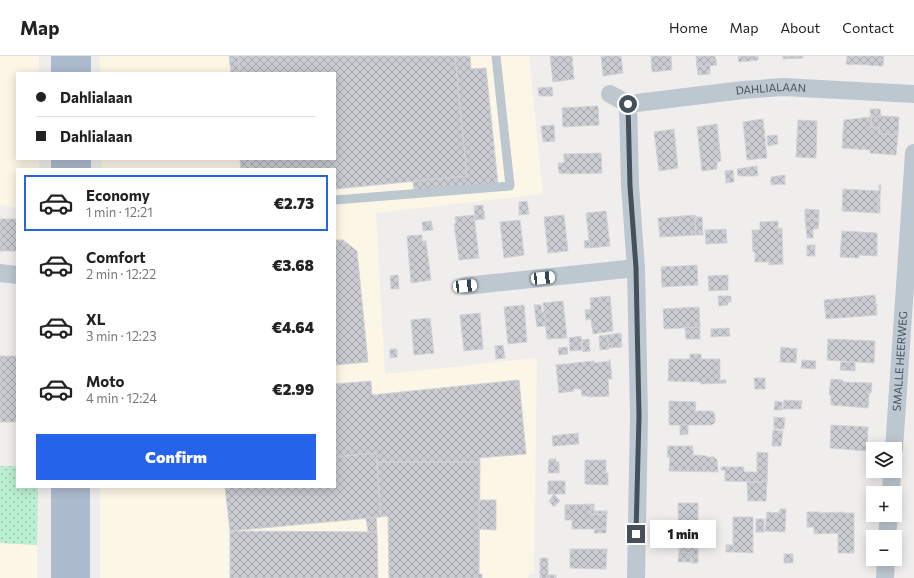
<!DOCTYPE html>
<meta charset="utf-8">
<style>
:root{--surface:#fff;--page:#f6f6f6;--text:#222;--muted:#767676;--line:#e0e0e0;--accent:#2563eb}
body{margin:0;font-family:Commissioner,sans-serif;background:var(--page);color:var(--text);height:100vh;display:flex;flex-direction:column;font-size:15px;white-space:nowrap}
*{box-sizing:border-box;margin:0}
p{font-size:13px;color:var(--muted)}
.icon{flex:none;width:22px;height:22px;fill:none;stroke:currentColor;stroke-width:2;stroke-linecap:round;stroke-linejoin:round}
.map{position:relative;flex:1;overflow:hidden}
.panel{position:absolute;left:16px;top:112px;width:320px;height:320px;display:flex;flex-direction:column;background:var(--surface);border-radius:0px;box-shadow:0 2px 10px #0003}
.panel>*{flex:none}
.guide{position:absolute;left:16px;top:16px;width:320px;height:88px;border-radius:0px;box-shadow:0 2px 10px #0003;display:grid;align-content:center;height:88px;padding:0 20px;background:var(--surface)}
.tools{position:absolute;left:866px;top:386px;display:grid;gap:8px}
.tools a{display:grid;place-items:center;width:36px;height:36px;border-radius:0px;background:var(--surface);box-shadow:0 2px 10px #0003;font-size:20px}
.end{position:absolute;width:18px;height:18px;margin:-9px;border:5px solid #45505b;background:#fff;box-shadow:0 0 0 2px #fff}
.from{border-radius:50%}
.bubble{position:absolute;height:28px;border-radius:0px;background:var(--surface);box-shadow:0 2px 10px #0003;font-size:13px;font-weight:800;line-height:28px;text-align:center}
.car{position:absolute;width:12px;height:24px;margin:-12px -6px;border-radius:5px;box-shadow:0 0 3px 1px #0007;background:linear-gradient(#fff 24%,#345 0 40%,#fff 0 76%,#345 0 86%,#fff 0)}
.guide b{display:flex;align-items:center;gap:14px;height:38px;font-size:15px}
.guide b+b{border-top:1px solid var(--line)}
.guide i{width:10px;height:10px;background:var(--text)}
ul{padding:7px 0 0;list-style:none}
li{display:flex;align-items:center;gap:12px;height:56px;margin:0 8px 6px;padding:0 12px;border:2px solid transparent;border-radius:0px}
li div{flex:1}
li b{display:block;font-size:15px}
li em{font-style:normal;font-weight:800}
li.current{border-color:var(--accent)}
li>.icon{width:36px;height:36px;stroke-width:1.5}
.primary-button{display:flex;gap:8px;margin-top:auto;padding:8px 20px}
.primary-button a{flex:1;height:46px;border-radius:0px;background:var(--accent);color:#fff;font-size:16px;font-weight:800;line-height:46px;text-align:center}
header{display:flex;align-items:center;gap:24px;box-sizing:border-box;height:56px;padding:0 20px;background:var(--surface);border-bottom:1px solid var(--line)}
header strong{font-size:19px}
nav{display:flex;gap:22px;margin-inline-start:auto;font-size:14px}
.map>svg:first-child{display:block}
.commercial{fill:#fcf6e6}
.grass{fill:url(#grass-dots)}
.building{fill:url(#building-cross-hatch);stroke:#d1d3d9}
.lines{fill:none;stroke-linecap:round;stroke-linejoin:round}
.lane{stroke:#bdc7d0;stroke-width:9}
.street{stroke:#bdc7d0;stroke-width:18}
.primary{stroke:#acbbcd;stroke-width:22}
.route{stroke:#45505b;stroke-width:5}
.labels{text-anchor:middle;stroke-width:3;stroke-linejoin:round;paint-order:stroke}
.street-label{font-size:11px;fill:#45505b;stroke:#fff}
</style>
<header>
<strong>Map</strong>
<nav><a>Home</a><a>Map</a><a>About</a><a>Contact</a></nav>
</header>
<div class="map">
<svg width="914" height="522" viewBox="0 0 914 522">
<defs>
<pattern id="grass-dots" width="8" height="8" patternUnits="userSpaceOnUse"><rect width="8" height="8" fill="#bbefd1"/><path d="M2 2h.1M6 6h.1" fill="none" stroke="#9ac4ad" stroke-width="1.8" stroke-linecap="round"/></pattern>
<pattern id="building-cross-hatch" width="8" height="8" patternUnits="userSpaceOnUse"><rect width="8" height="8" fill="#caccd2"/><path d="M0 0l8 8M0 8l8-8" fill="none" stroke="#a6a8ad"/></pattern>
</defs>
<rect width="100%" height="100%" fill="#f0eded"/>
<g class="commercial">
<polygon points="0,0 39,0 39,17 17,17 17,103 39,103 39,113 17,113 17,152 0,149"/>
<polygon points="99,0 529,0 543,138 376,157 385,318 537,302 534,518 529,518 528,522 100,522 100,431 335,431 335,113 102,113 101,103 335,103 335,17 100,17"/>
<polygon points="0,487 37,489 37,522 0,522"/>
</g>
<polygon class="grass" points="0,410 17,410 17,431 38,431 37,489 0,487"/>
<g class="building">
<polygon points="229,0 238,0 240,17 231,17"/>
<polygon points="238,0 455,0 467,120 335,133 335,113 250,113 249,103 335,103 335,17 240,17"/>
<polygon points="455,0 470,0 471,13 486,12 498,128 414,136 413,125 467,120"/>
<polygon points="550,0 572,0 574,23 553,26"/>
<polygon points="601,0 621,0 623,17 603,20"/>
<polygon points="651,0 671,0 672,14 652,16"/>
<polygon points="696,0 715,0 717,9 697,11"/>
<polygon points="738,0 758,0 758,4 739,6"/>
<polygon points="783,0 803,0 803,2 783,3"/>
<polygon points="847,0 884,0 883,10 853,8 852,9 846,8"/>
<polygon points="710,9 710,18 698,19 697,11"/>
<polygon points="552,31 553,40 539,40 538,32"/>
<polygon points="598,50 599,69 563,71 562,52"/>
<polygon points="870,53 880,53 881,60 871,61"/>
<polygon points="881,60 899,61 898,79 879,78 879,71 871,72 871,61"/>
<polygon points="871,61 871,72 879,71 879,78 898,79 896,99 870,97 870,94 842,92 844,64"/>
<polygon points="763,63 767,102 747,104 743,66"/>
<polygon points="798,64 817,65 816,102 796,101"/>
<polygon points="717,68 721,105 717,106 717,113 702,115 697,71"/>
<polygon points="554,69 555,85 543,86 541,70"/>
<polygon points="674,73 678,112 659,115 654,76"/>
<polygon points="777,79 778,88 768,90 767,80"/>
<polygon points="601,97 602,117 566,118 566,117 564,117 564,118 559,117 558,107 564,107 564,98"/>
<polygon points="240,103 249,103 250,113 241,113"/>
<polygon points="757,110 758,120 738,120 737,113"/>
<polygon points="733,114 734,126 726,127 725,115"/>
<polygon points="785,119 785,129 782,128 771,129 771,121"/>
<polygon points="879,129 881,129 880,140 878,139 878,157 842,155 843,133 879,135"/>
<polygon points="878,139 880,140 880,157 878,157"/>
<polygon points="527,145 529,158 519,159 519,146"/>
<polygon points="483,149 485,163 475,164 474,150"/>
<polygon points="805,153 819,154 819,163 805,162"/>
<polygon points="606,155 610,190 590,192 586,157"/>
<polygon points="474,159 479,202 459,204 454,168 456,168 455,161"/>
<polygon points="564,159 568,195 548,197 544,161"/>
<polygon points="695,159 696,179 660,181 658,162"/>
<polygon points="695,161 702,161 703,179 696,179"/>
<polygon points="805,162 819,163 818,173 813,173 813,182 807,182"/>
<rect x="0" y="163" width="17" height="32"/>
<polygon points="520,164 524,199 504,202 500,166"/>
<polygon points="431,165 433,174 423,175 422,166"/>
<polygon points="778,165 778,173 782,172 783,208 769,209 769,206 755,206 755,196 753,196 752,174 760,174 760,166"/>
<polygon points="726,173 727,187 706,188 705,174"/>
<polygon points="842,175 877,177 877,200 859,199 859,202 840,201"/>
<polygon points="422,179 422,185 426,185 431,224 411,227 407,180"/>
<polygon points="335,184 343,184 357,195 368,306 335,309"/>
<polygon points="589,184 590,192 585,192 584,185"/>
<rect x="807" y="189" width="8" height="11"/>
<polygon points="697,209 698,229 662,231 661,211"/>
<polygon points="398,219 399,233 391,233 390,220"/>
<polygon points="728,219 728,234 709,235 708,220"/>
<polygon points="875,239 876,248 878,249 876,249 877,259 826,263 824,244"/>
<polygon points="610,240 613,275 593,278 591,263 586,264 585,254 591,253 590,242"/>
<polygon points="718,240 731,240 731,246 728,246 728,249 719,250"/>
<polygon points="563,245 567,282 547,283 543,247"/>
<polygon points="524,249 527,286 508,288 504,251"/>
<polygon points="534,249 541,249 542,256 544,256 546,270 537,271"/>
<polygon points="699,251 700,271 664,273 663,253"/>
<polygon points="480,257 483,293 464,295 460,259"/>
<polygon points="430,262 434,297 414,299 411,264"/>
<polygon points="700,271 700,283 686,283 685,272"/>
<polygon points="729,272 730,280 711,281 711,273"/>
<polygon points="621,277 622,291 609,292 607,279"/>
<polygon points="607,279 609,293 600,294 599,280"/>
<polygon points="581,280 582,294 570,295 569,282"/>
<polygon points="589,283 590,295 583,296 582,284"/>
<polygon points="828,283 875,285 874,307 827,304"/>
<polygon points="503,289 505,302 496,303 495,290"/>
<polygon points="567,291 568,298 559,299 558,292"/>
<polygon points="781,291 797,293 796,307 780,306"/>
<polygon points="390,293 397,293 397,301 390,302"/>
<polygon points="690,298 701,298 701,303 720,303 720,324 726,324 726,327 701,328 701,326 668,325 669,303 690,303"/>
<rect x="0" y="300" width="17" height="66"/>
<polygon points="610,303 612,323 608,323 609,340 589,341 589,340 582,340 581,333 573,333 574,335 559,337 556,309 594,305 594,307 610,305"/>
<polygon points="802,304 816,305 815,313 801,312"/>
<polygon points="841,306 855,306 855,315 840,314"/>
<polygon points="754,322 765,322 765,333 755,333"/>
<polygon points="831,323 843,324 843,326 872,327 871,337 869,337 868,352 831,349 831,339 829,339"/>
<polygon points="519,324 526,398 479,402 480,406 377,406 376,397 335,401 335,328 371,325 372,339"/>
<polygon points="784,344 802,345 801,353 783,353"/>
<polygon points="669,345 696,346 695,356 697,355 712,355 715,358 715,366 712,369 669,369"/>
<polygon points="775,345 782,346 782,354 774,354"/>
<polygon points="774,361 785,362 784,373 774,373"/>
<polygon points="680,369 688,369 688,378 680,379"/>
<polygon points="831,369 868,371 867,395 830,392"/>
<polygon points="773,374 783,375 781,390 772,390"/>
<polygon points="578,377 579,388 553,390 552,380"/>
<polygon points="668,390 693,390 693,399 707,400 707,401 714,401 717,404 718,416 669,415 670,401 667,401"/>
<polygon points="757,396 768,397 767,426 725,425 725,414 721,414 721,411 744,411 744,416 757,416"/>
<polygon points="376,397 381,461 230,475 225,431 335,431 335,401"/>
<polygon points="549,403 556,403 556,406 559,406 559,417 548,417"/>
<polygon points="585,404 606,404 606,417 608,417 608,429 585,428"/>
<polygon points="377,406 480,406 479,518 482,518 482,522 389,522 388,460 381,461"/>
<rect x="548" y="425" width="17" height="13"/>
<polygon points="747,426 767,426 766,445 748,445"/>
<polygon points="554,438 560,445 554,451 549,445"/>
<polygon points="479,444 496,444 496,474 479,473"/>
<polygon points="678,447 698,447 698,507 691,507 691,497 679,496"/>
<polygon points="591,448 591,458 607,458 606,473 572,473 572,464 565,464 565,449"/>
<polygon points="591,448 594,448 594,455 607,455 607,458 591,458"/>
<polygon points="780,453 786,453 785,476 765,475 767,456 779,457"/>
<polygon points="807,456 821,456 820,457 844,456 844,457 854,457 854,497 838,497 838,477 814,478 814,471 807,471"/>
<polygon points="376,461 377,476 368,476 366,462"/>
<polygon points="733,461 753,461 753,497 733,496"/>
<rect x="756" y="463" width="8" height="13"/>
<polygon points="595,473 606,473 606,477 594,477"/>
<polygon points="230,475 377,476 378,522 230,522"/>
<rect x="726" y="489" width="7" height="7"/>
<polygon points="570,493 607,493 606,513 570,512"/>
<polygon points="679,496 691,497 691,506 678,506"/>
<rect x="784" y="498" width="9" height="9"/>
<polygon points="540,502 548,502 548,519 556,519 556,522 540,522"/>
</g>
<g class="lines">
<polyline class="lane" points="335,144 510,130 496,0"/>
<g class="street">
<polyline points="610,38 628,48"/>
<polyline points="0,217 17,219"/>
<polyline points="465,230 636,212"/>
<path id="s1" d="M 894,393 L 914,97"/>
<polyline points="891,437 892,415"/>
<polyline points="887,481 889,459"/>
<path id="s2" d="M 636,522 L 639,360 L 636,212 L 630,130 L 628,48 L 743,34 L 783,31 L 914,38"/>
<polyline points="885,522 886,503"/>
</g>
<g class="primary">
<polyline points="80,0 80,17"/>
<polyline points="62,17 62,0"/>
<polyline points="62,103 62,113"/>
<polyline points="80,113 80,103"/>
<polyline points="62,431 62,522"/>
<polyline points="79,431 79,522"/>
</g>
</g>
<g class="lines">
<polyline class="route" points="628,48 630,130 636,212 639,360 636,478"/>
</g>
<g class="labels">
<g class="street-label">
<text dy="4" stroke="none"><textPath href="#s2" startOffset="618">DAHLIALAAN</textPath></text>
<text dy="4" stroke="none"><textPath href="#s1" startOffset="88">SMALLE HEERWEG</textPath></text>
</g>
</g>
</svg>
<div class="tools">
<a><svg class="icon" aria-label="layers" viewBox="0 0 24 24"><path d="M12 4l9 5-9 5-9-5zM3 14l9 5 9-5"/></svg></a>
<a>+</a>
<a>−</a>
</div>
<i class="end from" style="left:628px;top:48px"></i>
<i class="end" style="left:636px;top:478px"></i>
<div class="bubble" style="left:650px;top:464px;width:66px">1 min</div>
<i class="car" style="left:543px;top:222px;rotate:84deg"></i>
<i class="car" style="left:465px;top:230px;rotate:84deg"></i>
<div class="guide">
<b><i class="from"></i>Dahlialaan</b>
<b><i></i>Dahlialaan</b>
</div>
<section class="panel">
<ul>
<li class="current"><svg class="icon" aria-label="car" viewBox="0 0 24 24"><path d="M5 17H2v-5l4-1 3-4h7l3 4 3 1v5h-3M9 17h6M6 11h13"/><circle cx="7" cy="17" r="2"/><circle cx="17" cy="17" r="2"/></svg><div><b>Economy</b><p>1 min · 12:21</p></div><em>€2.73</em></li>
<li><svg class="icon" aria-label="car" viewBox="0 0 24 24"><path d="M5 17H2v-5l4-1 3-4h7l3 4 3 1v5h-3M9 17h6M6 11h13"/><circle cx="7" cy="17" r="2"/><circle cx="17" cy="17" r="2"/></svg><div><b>Comfort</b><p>2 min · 12:22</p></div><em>€3.68</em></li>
<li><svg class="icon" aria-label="car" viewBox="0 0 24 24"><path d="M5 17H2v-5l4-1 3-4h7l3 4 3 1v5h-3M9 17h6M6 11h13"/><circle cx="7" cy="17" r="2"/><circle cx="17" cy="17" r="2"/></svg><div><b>XL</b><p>3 min · 12:23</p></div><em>€4.64</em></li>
<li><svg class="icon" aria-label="car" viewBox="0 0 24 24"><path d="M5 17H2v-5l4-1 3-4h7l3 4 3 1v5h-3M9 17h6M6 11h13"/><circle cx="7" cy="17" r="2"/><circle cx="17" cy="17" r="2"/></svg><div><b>Moto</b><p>4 min · 12:24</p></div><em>€2.99</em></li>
</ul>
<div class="primary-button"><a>Confirm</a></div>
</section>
</div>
